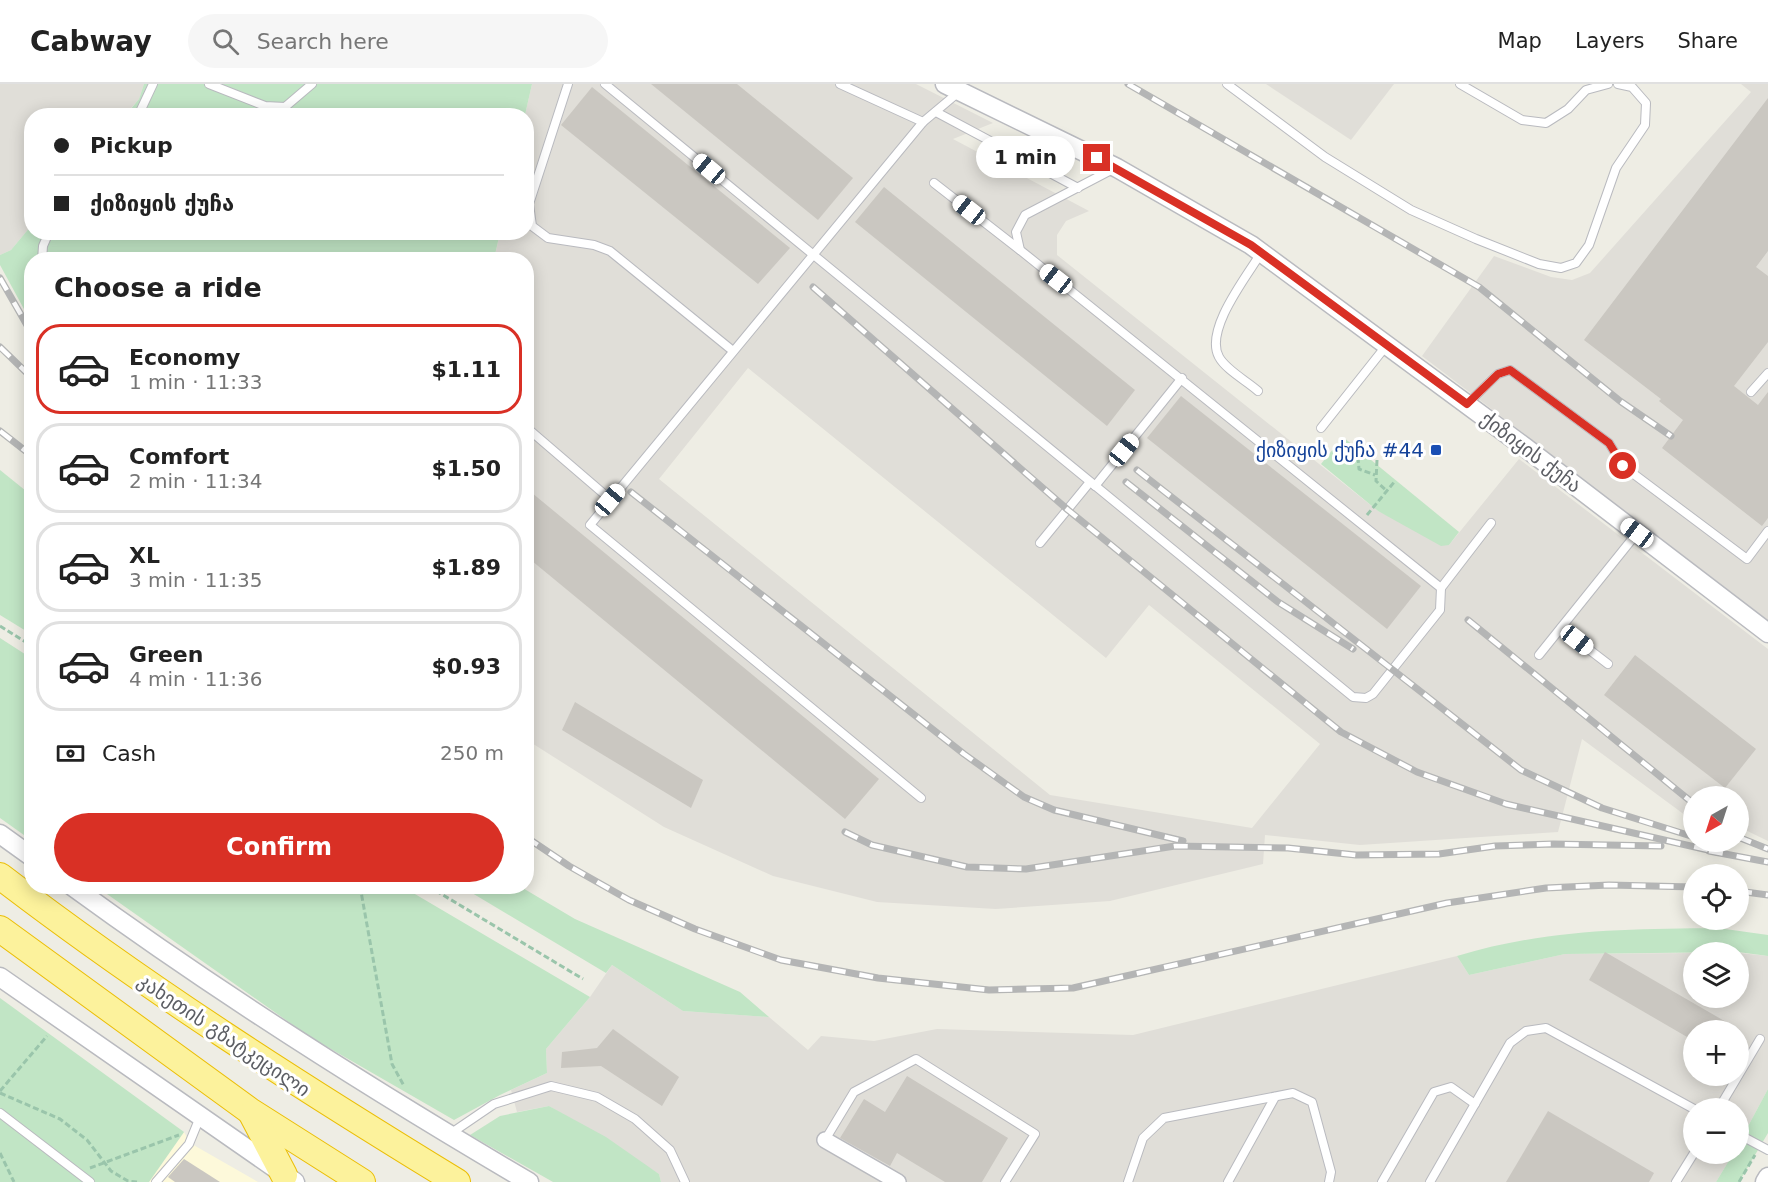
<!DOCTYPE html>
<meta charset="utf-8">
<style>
:root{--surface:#fff;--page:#f6f6f6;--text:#222;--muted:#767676;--line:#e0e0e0;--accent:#d93025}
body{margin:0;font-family:"DejaVu Sans","Noto Sans Georgian",sans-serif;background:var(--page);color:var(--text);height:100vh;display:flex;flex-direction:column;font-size:22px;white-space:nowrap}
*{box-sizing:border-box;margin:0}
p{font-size:20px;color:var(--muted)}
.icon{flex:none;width:33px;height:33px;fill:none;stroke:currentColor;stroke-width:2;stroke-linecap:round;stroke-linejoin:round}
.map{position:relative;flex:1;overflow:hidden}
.drawer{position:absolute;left:24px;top:168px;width:510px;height:642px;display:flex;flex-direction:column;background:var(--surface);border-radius:24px;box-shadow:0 3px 15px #0003}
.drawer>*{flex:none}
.guide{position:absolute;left:24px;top:24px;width:510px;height:132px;border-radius:24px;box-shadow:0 3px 15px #0003;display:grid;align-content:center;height:132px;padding:0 30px;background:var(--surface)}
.needle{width:39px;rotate:219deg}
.buttons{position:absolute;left:1683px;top:702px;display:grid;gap:12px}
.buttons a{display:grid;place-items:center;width:66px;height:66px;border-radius:50%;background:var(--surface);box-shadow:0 3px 15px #0003;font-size:30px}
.end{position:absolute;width:27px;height:27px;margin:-14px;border:8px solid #d93025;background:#fff;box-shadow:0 0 0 3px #fff}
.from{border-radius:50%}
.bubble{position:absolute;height:42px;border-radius:21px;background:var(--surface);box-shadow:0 3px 15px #0003;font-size:20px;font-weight:700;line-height:42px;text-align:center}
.car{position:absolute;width:18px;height:36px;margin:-18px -9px;border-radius:8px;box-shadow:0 0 4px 2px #0007;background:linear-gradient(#fff 24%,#345 0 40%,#fff 0 76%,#345 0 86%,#fff 0)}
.guide b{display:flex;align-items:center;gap:21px;height:57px;font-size:22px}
.guide b+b{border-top:2px solid var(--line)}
.guide i{width:15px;height:15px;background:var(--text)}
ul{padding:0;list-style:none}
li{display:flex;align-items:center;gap:18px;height:90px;margin:0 12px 9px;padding:0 18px;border:3px solid var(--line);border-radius:24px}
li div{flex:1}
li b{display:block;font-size:22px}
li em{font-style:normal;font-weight:700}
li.on{border-color:var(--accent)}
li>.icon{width:54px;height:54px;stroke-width:1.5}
h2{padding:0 30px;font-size:27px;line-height:72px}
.pay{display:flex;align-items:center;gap:15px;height:66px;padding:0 30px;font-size:22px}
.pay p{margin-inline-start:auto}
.primary-button{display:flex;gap:12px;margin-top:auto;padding:12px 30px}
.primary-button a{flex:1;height:69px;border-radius:36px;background:var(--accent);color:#fff;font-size:24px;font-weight:700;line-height:69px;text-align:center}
header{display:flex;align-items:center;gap:36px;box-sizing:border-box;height:84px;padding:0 30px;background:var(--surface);border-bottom:2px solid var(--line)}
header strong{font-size:28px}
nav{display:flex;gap:33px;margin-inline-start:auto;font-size:21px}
.search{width:420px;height:54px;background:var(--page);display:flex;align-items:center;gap:15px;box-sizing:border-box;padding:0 21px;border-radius:33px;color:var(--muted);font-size:22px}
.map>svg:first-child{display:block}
.commercial{fill:#fdf9da}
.industrial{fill:#e0ded8;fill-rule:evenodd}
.green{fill:#c1e5c5}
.building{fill:#cac7c1}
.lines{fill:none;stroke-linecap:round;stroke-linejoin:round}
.service-casing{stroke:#b9babf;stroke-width:10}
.minor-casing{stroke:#b9babf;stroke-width:18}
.tertiary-casing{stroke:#b9babf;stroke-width:21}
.trunk-casing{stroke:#ebbe06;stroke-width:28}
.path{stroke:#9ac5ab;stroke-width:3;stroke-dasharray:6 3;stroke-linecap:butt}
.service{stroke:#fff;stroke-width:8}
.minor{stroke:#fff;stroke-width:15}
.tertiary{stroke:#fff;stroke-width:18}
.trunk{stroke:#fcf29c;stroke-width:26}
.rail-casing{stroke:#b4b5b5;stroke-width:7}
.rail{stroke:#fff;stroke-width:4.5;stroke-dasharray:14;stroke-linecap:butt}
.route{stroke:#d93025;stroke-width:8}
.transit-dot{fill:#1a4fb4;stroke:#fff;stroke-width:2}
.labels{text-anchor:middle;stroke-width:6;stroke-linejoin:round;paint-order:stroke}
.transit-label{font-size:20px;fill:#164399;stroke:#fff;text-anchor:end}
.street-label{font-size:20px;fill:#5c5e64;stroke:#fff}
</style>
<header>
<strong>Cabway</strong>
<div class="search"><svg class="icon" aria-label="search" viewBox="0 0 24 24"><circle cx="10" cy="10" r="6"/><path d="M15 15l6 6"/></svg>Search here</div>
<nav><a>Map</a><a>Layers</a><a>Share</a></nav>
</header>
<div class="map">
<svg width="1768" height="1098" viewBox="0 0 1768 1098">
<rect width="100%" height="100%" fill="#eeede4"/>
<polygon class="commercial" points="184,1048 190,1059 258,1098 149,1098"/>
<g class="industrial">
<polygon points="0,0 144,0 139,15 125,31 32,32 31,142 11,166 0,171"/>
<path d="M 532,0 L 916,0 L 993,39 L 953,55 L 1089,127 L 1066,137 L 1057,151 L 1057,171 L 1378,427 L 1449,461 L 1519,375 L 1768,565 L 1768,757 L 1739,743 L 1738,712 L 1694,712 L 1693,737 L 1582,655 L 1558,748 L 1360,761 L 1265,751 L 1263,780 L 1110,817 L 996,825 L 877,818 L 773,792 L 664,743 L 527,656 L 526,176 L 494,176 L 500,149 L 526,148 L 525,31 ZM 748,284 L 1106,574 L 1149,521 L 1320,660 L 1252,744 L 1050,711 L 659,395 Z"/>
<polygon points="1266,0 1394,0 1351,56"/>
<polygon points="1741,0 1768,0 1768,536 1422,272 1494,172 1551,193 1572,196 1590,189 1751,8"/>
<path d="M 1693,869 L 1694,914 L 1738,914 L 1739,869 L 1768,872 L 1768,1005 L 1739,1059 L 1738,1024 L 1694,1024 L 1694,1070 L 1733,1070 L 1716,1098 L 661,1098 L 659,1090 L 549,1022 L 517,1028 L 511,1006 L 547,989 L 546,965 L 590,913 L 612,881 L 683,927 L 769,933 L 808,966 L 821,952 L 874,957 L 937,945 L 1133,951 L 1457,872 L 1469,891 L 1565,870 ZM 1694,946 L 1738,946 L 1738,992 L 1694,992 Z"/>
</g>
<g class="green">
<polygon points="144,0 532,0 525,31 125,32 139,15"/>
<polygon points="31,142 32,148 500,149 494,175 32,176 31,238 0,181 0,171 11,166"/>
<polygon points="1343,353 1459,448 1449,461 1441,462 1378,427 1321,380"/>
<polygon points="0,386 31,411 31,550 0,531"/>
<polygon points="0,554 31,574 31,756 0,734"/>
<polygon points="97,803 403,803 590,913 546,965 547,989 500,1011 454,1036 310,953"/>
<polygon points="462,803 521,803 575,835 740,908 769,933 683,927 612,881 606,889"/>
<path d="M 1718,844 L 1768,851 L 1768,872 L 1738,868 L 1565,870 L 1469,891 L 1457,872 C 1548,845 1625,845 1718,844 Z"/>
<polygon points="0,914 184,1048 149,1098 0,1098"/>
<polygon points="1768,1005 1768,1049 1739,1098 1716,1098 1733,1070 1738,1070 1739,1059"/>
<polygon points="549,1022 606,1053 659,1090 661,1098 553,1098 470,1051 500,1032"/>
</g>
<g class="building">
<polygon points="651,0 737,0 853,94 818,136"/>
<polygon points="592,3 790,164 758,200 561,41"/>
<polygon points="1768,14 1768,167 1756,183 1768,192 1768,258 1734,302 1758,321 1768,308 1768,434 1762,442 1662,364 1683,336 1659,317 1661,315 1584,256"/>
<polygon points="884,103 1135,306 1107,342 855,138"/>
<polygon points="1181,312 1421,502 1387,545 1147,354"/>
<polygon points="526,404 879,695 845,735 526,472"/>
<polygon points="1635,571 1756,665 1725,704 1604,611"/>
<polygon points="575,618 703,696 691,724 562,646"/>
<polygon points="1605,868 1740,946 1694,946 1694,957 1589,896"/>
<polygon points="613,945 679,993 662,1022 601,982 561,984 562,968 597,964"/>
<polygon points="907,992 1008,1054 982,1098 945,1098 897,1069 890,1082 840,1054 864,1015 885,1028"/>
<polygon points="1548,1027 1654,1089 1649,1098 1506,1098"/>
<polygon points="184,1075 220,1098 175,1098 168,1093"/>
</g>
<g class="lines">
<g class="service-casing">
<g id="service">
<polyline points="209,0 265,22 285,23 312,0"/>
<polyline points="568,0 529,120 532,142 548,154 594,161 610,167 733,267"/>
<polyline points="605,0 1353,613 1366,614 1373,610 1440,526 1441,504 1020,166 1016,148 1025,131 1115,84"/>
<polyline points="840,0 923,38"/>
<polyline points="1227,0 1325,73 1411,126 1476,155 1539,180 1561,184 1576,179 1589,161 1616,84 1645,41 1646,19 1632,3 1618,0"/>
<polyline points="1460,0 1522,36 1546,39 1568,25 1586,6 1608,0"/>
<polyline points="936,28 1078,104"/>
<polyline points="138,32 153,0"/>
<polyline points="934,99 1020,166"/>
<polyline points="42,176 43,162 49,148"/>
<path d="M 1258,307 C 1247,297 1226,286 1219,273 C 1204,246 1247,192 1261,169"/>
<polyline points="1751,308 1768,289"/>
<polyline points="1468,319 1498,290 1510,286 1609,359 1623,382 1747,475 1768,447"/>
<polyline points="526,343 611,416"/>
<polyline points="1321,344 1386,262"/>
<polyline points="1095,402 1182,294"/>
<polyline points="1040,459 1090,398"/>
<polyline points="1441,504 1491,439"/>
<polyline points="1561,544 1608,580"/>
<polyline points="1539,571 1637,449"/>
<polyline points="921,714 590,441 923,38 960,7"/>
<polyline points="1719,1024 1760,955"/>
<polyline points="0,1029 90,1098"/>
<polyline points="450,1050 494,1020 551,1002 597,1013 635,1035 670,1066 685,1098"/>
<polyline points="1738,1050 1768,1066"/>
<polyline points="825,1056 854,1008 916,975 1035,1050 1005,1098"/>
<polyline points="156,1098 189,1060 200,1033"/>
<polyline points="1128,1098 1143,1054 1164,1034 1293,1009 1312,1018 1331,1088 1329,1098"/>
<polyline points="1228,1098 1275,1013"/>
<polyline points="1382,1098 1434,1008 1451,1003 1475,1020"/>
<polyline points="1430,1098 1510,959 1526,947 1546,944 1694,1025"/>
<polyline points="1676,1098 1694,1069"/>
</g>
</g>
<g class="minor-casing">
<polyline id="minor" points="825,1056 898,1098"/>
</g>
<g class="tertiary-casing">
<g id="tertiary">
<polyline points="945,0 1117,84 1251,161 1526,364 1768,549"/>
<polyline points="0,750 32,773"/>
<path d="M 72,802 C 220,910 372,1006 529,1098"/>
<polyline points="0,893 295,1098"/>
<polyline points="1765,1098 1768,1093"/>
</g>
</g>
<g class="trunk-casing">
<g id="trunk">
<path d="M 0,792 C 146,904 300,1002 457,1098"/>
<polyline points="0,845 250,1027 362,1098"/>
<polyline points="252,1030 284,1091"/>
</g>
</g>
<g class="path">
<polyline points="1364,366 1358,374 1359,385 1375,391"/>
<polyline points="1377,376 1376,397 1387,407"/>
<polyline points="1367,431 1395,397"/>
<polyline points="0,542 32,562"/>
<polyline points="360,802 392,980 404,1002"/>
<polyline points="428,802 583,895"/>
<polyline points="0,1007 47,952"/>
<polyline points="0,1009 60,1035 87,1056 111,1087 128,1097 137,1098"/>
<polyline points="0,1069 14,1098"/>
<polyline points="90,1084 179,1051"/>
<polyline points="1739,1098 1755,1071"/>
</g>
<use href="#service" class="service"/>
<use href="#minor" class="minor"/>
<use href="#tertiary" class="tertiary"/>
<use href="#trunk" class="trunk"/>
<g class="rail-casing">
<g id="rail">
<polyline points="1128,0 1479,203 1620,317 1671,352"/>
<polyline points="0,194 32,250"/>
<polyline points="813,203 1068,426 1341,648 1417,688 1506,720 1717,768"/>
<polyline points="0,263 32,294"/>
<polyline points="0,347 32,372"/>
<polyline points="1137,386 1521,686 1602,724 1694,753"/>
<polyline points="1126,398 1278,518 1353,565"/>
<polyline points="631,408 964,670 1024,713 1054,726 1183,757"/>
<polyline points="1468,536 1694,720"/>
<polyline points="845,748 872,761 967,783 1026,785 1175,762 1288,764 1356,771 1439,770 1495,762 1553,760 1661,762"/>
<polyline points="526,753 569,782 629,816 695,845 781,876 878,894 989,906 1073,904 1447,819 1546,804 1609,801 1694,803"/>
<polyline points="1738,753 1768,765"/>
<polyline points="1709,767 1768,778"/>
<polyline points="1738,807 1768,811"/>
</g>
</g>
<use href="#rail" class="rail"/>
</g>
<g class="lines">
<polyline class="route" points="1097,74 1251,161 1467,320 1498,290 1510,286 1609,359 1623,382"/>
</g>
<rect class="transit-dot" x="1430" y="360" width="12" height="12" rx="3"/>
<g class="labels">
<g class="transit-label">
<text x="1424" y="373">ქიზიყის ქუჩა #44</text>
</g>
<g class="street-label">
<text transform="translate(1531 368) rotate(37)" y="7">ქიზიყის ქუჩა</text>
<text transform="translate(224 951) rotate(34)" y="7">კახეთის გზატკეცილი</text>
</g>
</g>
</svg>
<div class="buttons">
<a><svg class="needle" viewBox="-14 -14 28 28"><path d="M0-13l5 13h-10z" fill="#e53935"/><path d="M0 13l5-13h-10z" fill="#767676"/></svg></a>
<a><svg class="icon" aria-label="locate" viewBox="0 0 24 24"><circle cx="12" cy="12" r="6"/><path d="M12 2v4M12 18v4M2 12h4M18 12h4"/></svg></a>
<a><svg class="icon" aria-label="layers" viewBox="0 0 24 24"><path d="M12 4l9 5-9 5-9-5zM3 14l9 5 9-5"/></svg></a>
<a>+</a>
<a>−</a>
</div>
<i class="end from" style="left:1623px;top:382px"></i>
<i class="end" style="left:1097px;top:74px"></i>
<div class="bubble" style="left:976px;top:52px;width:99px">1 min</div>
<i class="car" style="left:709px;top:85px;rotate:310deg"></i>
<i class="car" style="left:969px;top:126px;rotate:308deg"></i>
<i class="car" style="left:1056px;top:195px;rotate:308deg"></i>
<i class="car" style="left:1124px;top:366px;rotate:39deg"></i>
<i class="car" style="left:610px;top:416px;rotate:40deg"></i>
<i class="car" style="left:1637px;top:449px;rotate:307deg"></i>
<i class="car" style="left:1577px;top:556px;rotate:128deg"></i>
<div class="guide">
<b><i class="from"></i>Pickup</b>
<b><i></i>ქიზიყის ქუჩა</b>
</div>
<section class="drawer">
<h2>Choose a ride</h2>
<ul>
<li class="on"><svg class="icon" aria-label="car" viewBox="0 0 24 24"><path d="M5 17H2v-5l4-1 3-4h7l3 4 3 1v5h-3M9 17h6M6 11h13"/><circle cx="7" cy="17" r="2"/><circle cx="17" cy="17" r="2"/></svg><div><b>Economy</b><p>1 min · 11:33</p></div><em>$1.11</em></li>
<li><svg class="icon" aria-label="car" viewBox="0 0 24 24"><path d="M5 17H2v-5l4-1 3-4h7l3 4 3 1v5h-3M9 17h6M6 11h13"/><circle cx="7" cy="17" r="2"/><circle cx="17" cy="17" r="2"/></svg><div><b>Comfort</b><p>2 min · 11:34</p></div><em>$1.50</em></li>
<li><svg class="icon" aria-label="car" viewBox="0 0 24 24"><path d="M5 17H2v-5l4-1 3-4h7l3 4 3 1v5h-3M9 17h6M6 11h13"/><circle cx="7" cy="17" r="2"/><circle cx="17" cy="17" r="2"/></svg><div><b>XL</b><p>3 min · 11:35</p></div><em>$1.89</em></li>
<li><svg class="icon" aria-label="car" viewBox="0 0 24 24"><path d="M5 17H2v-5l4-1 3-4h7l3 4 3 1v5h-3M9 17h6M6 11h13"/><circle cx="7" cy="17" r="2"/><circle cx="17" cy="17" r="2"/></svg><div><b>Green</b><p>4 min · 11:36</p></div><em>$0.93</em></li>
</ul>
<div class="pay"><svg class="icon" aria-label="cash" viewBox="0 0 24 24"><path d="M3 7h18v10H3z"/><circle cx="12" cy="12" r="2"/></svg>Cash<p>250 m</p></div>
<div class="primary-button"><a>Confirm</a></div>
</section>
</div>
